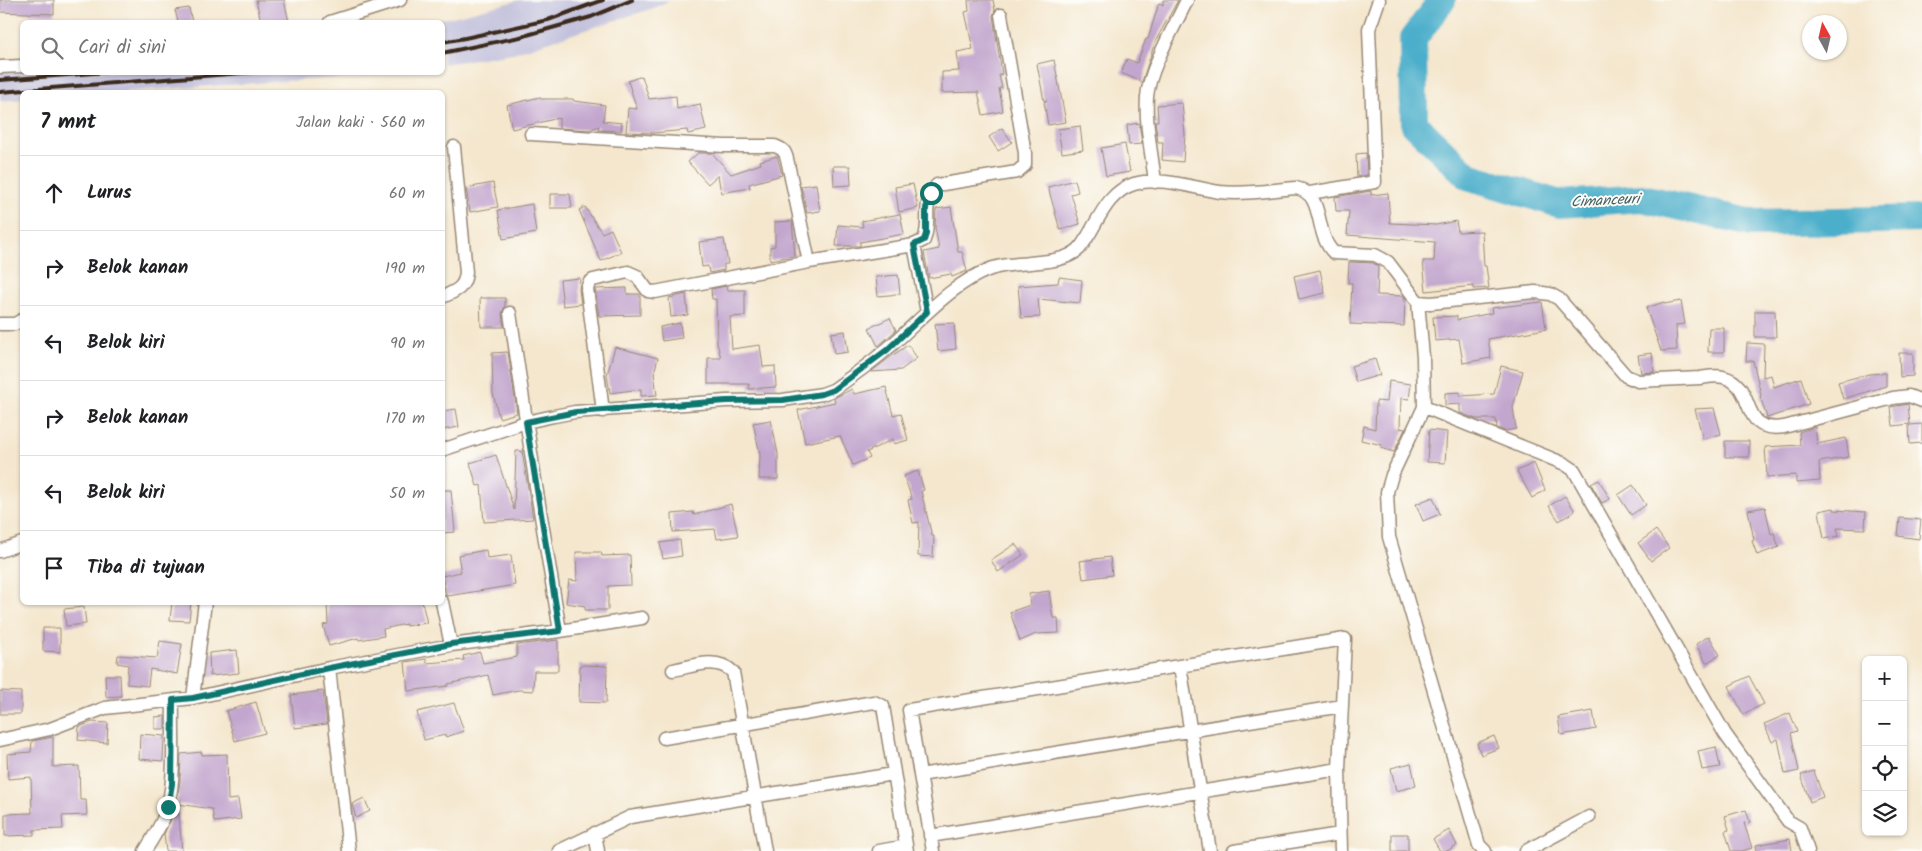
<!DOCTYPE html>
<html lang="id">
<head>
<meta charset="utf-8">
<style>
	body { margin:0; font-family:Kalam,sans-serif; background:#f2f2f2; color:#202124 }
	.controls { position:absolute; right:15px; bottom:15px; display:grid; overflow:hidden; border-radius:8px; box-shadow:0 1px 4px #0004 }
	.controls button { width:45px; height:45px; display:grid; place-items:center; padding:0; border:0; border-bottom:1px solid #e0e0e0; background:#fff; color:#202124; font:25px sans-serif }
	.compass { position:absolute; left:1802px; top:15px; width:45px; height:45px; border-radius:50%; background:#fff; box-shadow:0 1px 4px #0004; rotate:352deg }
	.stop { position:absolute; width:15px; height:15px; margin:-11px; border:4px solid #0f766e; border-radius:50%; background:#fff }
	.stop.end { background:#0f766e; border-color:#fff; box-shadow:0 1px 5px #0008 }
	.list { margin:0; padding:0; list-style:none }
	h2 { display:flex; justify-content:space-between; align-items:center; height:65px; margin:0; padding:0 20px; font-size:21px }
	h2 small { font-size:16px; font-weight:400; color:#757577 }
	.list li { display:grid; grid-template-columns:32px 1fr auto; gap:15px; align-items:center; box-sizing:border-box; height:75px; padding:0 20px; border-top:1px solid #e0e0e0 }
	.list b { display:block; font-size:19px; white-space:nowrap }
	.list em { font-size:16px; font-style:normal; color:#757577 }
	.icon { flex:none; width:28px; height:28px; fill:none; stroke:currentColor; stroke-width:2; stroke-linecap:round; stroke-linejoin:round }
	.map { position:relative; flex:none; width:1922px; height:851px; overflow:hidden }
	.search { position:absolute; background:#fff; box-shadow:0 1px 4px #0004; left:20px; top:20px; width:425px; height:55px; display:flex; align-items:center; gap:12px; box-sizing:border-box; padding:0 18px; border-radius:8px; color:#757577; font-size:19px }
	.panel { position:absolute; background:#fff; box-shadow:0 1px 4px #0004; left:20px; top:90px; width:425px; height:515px; border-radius:8px }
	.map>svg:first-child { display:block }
	.industrial { fill:#c2c1dc }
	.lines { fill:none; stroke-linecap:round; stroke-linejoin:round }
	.river { stroke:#4cafcb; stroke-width:28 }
	.building { fill:#c2a6ce }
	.minor-casing { stroke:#988876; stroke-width:15 }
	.minor { stroke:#fff; stroke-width:12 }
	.rail { stroke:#3b2a1e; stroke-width:4 }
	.route { stroke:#0f766e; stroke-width:6 }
	.labels { text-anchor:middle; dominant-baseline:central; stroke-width:4; stroke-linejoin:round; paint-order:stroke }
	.water-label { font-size:15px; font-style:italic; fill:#425f63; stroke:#fdfcf7 }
</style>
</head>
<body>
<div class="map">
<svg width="1922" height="851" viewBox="0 0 1922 851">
	<rect width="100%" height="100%" fill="#fdfcf7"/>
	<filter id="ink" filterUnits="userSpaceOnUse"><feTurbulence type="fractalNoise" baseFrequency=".02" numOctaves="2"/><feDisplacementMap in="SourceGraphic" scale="10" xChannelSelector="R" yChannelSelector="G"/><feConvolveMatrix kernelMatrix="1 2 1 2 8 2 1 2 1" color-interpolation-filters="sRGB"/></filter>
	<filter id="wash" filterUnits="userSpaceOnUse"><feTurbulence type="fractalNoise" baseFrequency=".0096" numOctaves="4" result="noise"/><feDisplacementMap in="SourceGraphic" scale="20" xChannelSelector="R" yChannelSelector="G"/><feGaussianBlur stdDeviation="1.12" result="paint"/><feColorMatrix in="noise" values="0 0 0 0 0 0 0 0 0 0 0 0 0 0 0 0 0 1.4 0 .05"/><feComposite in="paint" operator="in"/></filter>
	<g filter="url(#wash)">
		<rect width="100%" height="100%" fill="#f4e7ce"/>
		<path class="industrial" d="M520 0H670L654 8 513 53 443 64 442 22H417L453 17Z
			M22 64V72L391 73 367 76 114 92H22V99L0 101V66Z"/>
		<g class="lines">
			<path class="river" d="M1442 0 1413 39 1414 124 1468 176 1560 204 1642 198 1752 223 1922 219"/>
		</g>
		<g id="blocks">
			<path class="building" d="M0 0H54V14L0 12Z
				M256 0H284L289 22H261Z
				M968 0H993L995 10 993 16 1002 74 999 75 1002 88H999L1003 111 983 115 978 92 942 93V72L959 71 957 52 973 49 965 12 969 11Z
				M1163 0H1178L1155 42 1142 82 1121 73 1127 59 1137 63 1146 39H1148L1159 3 1163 5Z
				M189 8 192 22H178L175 10Z
				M1054 60 1066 122 1048 125 1044 102 1047 100 1044 101 1037 64Z
				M642 76 649 99 676 96 677 109 700 104 706 130 688 134 687 130 653 133 626 132 628 108 637 109 628 81Z
				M540 97V99H573L574 101 605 105 603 121 622 123 621 131 598 130 599 126 590 130 559 128V118L512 129 507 105Z
				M1182 103 1185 135 1183 162 1162 160 1163 142H1158L1155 121H1158L1157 105Z
				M1139 123 1142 144 1129 145 1127 125Z
				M1080 126 1083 150 1062 153 1058 129Z
				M1002 128 1012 142 998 151 989 137Z
				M1125 144 1130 172 1106 176 1101 148Z
				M698 153H712L731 174 761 164 760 161 777 156 782 175 749 184 750 188 721 193 718 175 708 184 688 162Z
				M1366 153 1367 175 1357 177 1356 154Z
				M833 166H850L851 185 834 186Z
				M1075 180 1078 192 1071 194 1080 224 1060 230 1048 187Z
				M493 183 498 207 470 212 466 188Z
				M816 184 820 211 807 213 801 186Z
				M913 184 918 208 899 212 895 187Z
				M1371 191V195L1388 193 1390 223 1436 225 1456 221 1458 232 1482 231 1484 266H1486L1489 288 1474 289V286L1426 291 1423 261H1434L1435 242 1347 235 1349 211H1336L1335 197Z
				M550 194H570L572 208H550Z
				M532 204 536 233 503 239 498 210Z
				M585 207 602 233 611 229 621 252 601 261 579 210Z
				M951 207 958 252H962L967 271 952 277 951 274 929 278 924 252 939 249 935 227 936 209Z
				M900 214 904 234 860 242V246H836L838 225 863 227 862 221Z
				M792 221 795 256 770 260V247L775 246V222Z
				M724 239 728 264H724V270L709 273 708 266 702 267 699 242Z
				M1349 262 1373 263 1378 266 1377 295 1403 296 1405 298 1404 326 1350 324 1352 283H1348Z
				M1320 270 1325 293 1299 299 1294 276Z
				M898 275 900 294 878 296 876 277Z
				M1059 277 1082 280 1080 303 1038 299 1040 317 1021 318 1018 286 1058 283Z
				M580 278 579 290 581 304 563 306 560 280Z
				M726 286 727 290H745V316L730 317 732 349 760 345 763 367 775 366 776 387 749 389V384H708V358H721L717 343 716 299H712L711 289Z
				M627 288V294H640V315L599 316 595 289Z
				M686 294 688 315 671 317 669 298Z
				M480 298H505V306L502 314 504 327H481Z
				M1681 301 1685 324 1676 325 1677 350 1661 351 1646 308 1664 302V304Z
				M1542 302 1546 329 1488 339 1491 358 1463 363 1459 339 1435 341 1433 317 1457 316V320L1492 313 1491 308Z
				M1755 311H1775L1776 337H1755Z
				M890 318 896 330 878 346 869 328Z
				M680 323 682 338 662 341 660 327Z
				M954 323 956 349 938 351 935 324Z
				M1709 328H1724V352H1708Z
				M845 331 848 352 834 354 831 333Z
				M1747 343 1764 344 1763 377 1771 375 1774 387 1801 378 1809 404 1767 418 1760 396 1761 395 1753 361H1746Z
				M908 345 917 358 901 370 871 372 893 355Z
				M615 347 658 358 654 373 657 395 641 396V389L610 393 607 375Z
				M508 352 517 413 499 418 493 393 492 353Z
				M1652 353 1654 372 1641 373 1638 355Z
				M1899 353H1913V376L1900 377Z
				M1375 359 1380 375 1356 382 1351 366Z
				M1501 366 1523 371 1513 407 1516 429 1505 431 1497 428 1496 419H1476L1460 413V404L1445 405V393L1460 392V396L1494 394Z
				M1886 373V386L1843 399 1838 382 1869 374Z
				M1389 381 1411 384 1409 399 1401 398 1400 428 1405 429 1394 452 1381 448 1382 445 1361 440 1364 426 1375 429 1376 401 1387 402Z
				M886 387 893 415 901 413 908 440 894 444 893 439 867 452 870 458 853 465 840 436 805 443 798 410 835 402 834 398 852 389 854 394Z
				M1908 404 1910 424 1893 426 1891 407Z
				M1714 408 1721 434 1703 439 1695 409Z
				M456 409 459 427 442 430V411Z
				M771 420 778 454V479H759L760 454 753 423Z
				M1922 424V443L1910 444 1909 425Z
				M1815 427 1817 444 1846 438 1849 457 1819 462 1820 481 1796 483V475L1767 477 1765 447 1800 445 1799 432Z
				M1429 430 1447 432 1445 463 1427 462Z
				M1725 441H1749V457H1725Z
				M516 451H522L533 519 484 522 481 485 477 486 470 463 496 455 514 510Z
				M1534 463 1545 490 1532 498 1517 471Z
				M918 471 924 490 921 491 932 536H934L933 557 918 556 919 522 913 523 908 500 912 499 904 476Z
				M1599 480 1610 499 1602 503 1591 484Z
				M1633 485 1646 505 1631 515 1618 495Z
				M442 490H451L455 532 442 533Z
				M1565 496 1575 511 1559 521 1549 506Z
				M1433 497 1440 514 1423 521 1416 504Z
				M731 504 738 536 717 539 715 529 673 532 672 514 693 512 694 515Z
				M1765 507 1771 534 1774 533 1779 547 1757 555 1752 541 1754 540 1748 510Z
				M1834 508V510L1866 512 1865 529 1837 528 1839 536 1824 539 1819 511Z
				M1900 518 1921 520 1919 539 1898 536Z
				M1656 530 1669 548 1651 561 1638 543Z
				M680 540 682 556 663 559 660 543Z
				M1015 544 1023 555 998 572 991 560Z
				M486 550 487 558 511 555 515 585 448 596 446 595 442 576 461 572 458 555Z
				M576 552H601L602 556 630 555 631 585 608 586V610H585V606L566 603 569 580 577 581Z
				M1110 557 1112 575 1083 579 1080 561Z
				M1049 591 1053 618H1058L1059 633 1036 634 1020 641 1010 612 1030 605 1029 594Z
				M172 602H191L189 621 170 620Z
				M347 602H422L427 623 406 626V624L383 629 384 636 359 640 358 638 329 646 323 625 328 624 327 603Z
				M84 607 86 624 66 626 64 609Z
				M43 628H60V652L43 651Z
				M1709 636 1720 655 1706 663 1696 644Z
				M558 640V671H534L533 691 519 690 493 695 488 675 448 684V686L408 691 405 662 426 659 427 663 464 660 463 656 480 652 483 663 517 657V645Z
				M160 641 182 644 177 674 150 669 148 686 127 684 128 665 117 663 118 655 157 658Z
				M237 650 239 673 210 676 209 653Z
				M580 665 607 666 606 703 579 702Z
				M105 675H120L121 696 106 697Z
				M1749 676 1764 704 1743 714 1729 686Z
				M0 691 21 692V714H0Z
				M323 691 327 724 295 728 291 695Z
				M256 702 265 733 235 741 226 711Z
				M454 703 464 731 446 737 445 735 424 740 417 712Z
				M1593 711 1596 729 1561 735 1558 717Z
				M1790 713 1797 731 1791 733 1799 771 1785 774 1778 739 1772 742 1764 724Z
				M165 716V729H155V717Z
				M92 722 108 723 107 743 78 740 79 727Z
				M140 734 164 736 163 761 139 759Z
				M1494 736 1499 748 1481 755 1477 743Z
				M53 737V767L79 766 80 800H86L87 815 62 816 63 829 34 830V835L5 836V814L32 813 31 777 8 779 7 754 31 752 32 741Z
				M1716 747 1720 767 1702 770 1698 751Z
				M202 752V755L227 754 228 800 238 799 241 819 214 822 212 809 178 804 182 851H166L164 834 176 808 180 781 181 754Z
				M1411 763 1416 786 1396 791 1391 768Z
				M1814 771 1823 797 1810 802 1801 775Z
				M364 798 370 811 356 818 352 804Z
				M1746 810 1750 822 1744 823 1752 848 1742 851H1731L1725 831 1729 830 1725 816Z
				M1449 830 1457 845 1447 851H1440L1433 839Z
				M1392 834H1408V851H1392Z
				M1790 839 1792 851H1757L1756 845Z"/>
		</g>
	</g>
	<g filter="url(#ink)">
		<use href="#blocks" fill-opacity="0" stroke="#988876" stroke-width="1"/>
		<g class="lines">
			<defs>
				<path id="minor" d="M330 22 400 0
					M0 67 22 66
					M531 134 724 146H775C783 149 785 151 787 159L809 262
					M1155 182C1152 154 1145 125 1147 97 1149 69 1175 26 1187 0
					M1310 193 1375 182 1369 29 1379 0
					M914 245 924 240C932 219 920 207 937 185L1017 172 1025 165V153L1001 15
					M442 297C456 291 465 288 466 272L454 147
					M1418 302 1431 303 1535 292 1550 294 1559 299 1626 376 1638 381C1659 380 1679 379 1700 378 1707 377 1716 375 1723 377 1758 385 1737 434 1784 427L1893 398 1909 396 1922 401
					M510 313 536 486 560 631
					M0 324H15L22 320
					M1424 407 1565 464 1574 470 1725 734 1788 821 1800 828 1808 851
					M603 411 587 289 589 283 593 280 628 272 637 276 648 291 655 292 809 262 914 245 927 312
					M442 450 526 422 554 416 575 412 726 401 783 400 822 394 833 390C851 377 870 364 887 349 917 324 951 284 988 270 1014 259 1059 268 1079 249 1083 245 1085 240 1088 236 1100 216 1110 191 1134 184 1162 176 1193 188 1220 192 1245 195 1271 190 1296 188 1326 194 1313 233 1334 253L1375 255 1388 262 1418 302 1423 357 1424 407 1392 475 1387 492 1389 537 1479 845 1485 851
					M0 551 22 543
					M442 602 451 645
					M1180 666 1210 851
					M329 668 349 851
					M673 670C694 666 716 656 733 672L765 851
					M193 698 205 602
					M664 738 874 702 883 706 907 851
					M0 740 50 729 105 708 193 698 329 668 451 645 560 631 642 618
					M920 775 1342 706
					M595 833 598 851
					M930 836 1339 769
					M145 851C153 837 164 822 168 806 176 772 172 735 173 701
					M559 851 630 817 893 774
					M879 851 906 846
					M933 851 909 710 1345 639 1339 769 1341 851
					M1234 851 1340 834
					M1526 851 1589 817"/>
			</defs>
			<use href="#minor" class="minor-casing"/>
			<use href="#minor" class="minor"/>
			<path class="rail" d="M442 42 465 38 548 20 603 0
				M442 53 520 37 591 17 632 0
				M0 80 108 72
				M0 92 254 72"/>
		</g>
	</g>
	<g class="lines" filter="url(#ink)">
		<path class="route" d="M168 807 172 784 173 700 193 698 329 668 451 644 560 631 526 422 576 412 726 401 783 400 822 394 833 390 887 350 927 312 914 245 924 240 926 234V208L931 193"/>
	</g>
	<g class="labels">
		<g class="water-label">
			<text transform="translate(1605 201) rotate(-3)">Cimanceuri</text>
		</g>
	</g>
</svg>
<div class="controls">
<button>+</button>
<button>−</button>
<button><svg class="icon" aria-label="locate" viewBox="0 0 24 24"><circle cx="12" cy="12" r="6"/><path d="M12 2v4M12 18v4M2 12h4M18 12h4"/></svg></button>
<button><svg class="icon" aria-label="layers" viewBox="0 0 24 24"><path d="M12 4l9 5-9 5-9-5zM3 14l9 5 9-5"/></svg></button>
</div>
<svg class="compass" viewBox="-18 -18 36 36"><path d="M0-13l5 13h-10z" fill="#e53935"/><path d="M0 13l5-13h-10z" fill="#757577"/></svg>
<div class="stop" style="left:931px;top:193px"></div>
<div class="stop end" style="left:168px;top:807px"></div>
<div class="search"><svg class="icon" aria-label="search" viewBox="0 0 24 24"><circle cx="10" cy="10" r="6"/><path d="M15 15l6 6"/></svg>Cari di sini</div>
<section class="panel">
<h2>7 mnt<small>Jalan kaki · 560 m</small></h2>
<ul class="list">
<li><svg class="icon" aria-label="ahead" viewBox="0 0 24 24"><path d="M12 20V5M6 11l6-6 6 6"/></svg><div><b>Lurus</b></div><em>60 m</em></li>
<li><svg class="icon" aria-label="right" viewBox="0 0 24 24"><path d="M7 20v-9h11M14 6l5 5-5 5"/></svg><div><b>Belok kanan</b></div><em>190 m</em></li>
<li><svg class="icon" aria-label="left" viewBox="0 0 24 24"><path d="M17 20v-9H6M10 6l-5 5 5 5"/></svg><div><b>Belok kiri</b></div><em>90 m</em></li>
<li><svg class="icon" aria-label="right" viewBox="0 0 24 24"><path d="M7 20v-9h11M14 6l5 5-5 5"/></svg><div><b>Belok kanan</b></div><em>170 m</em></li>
<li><svg class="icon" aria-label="left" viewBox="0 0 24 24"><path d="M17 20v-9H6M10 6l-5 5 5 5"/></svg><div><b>Belok kiri</b></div><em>50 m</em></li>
<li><svg class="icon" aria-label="arrive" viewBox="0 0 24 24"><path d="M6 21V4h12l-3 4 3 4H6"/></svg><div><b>Tiba di tujuan</b></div></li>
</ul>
</section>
</div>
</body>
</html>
